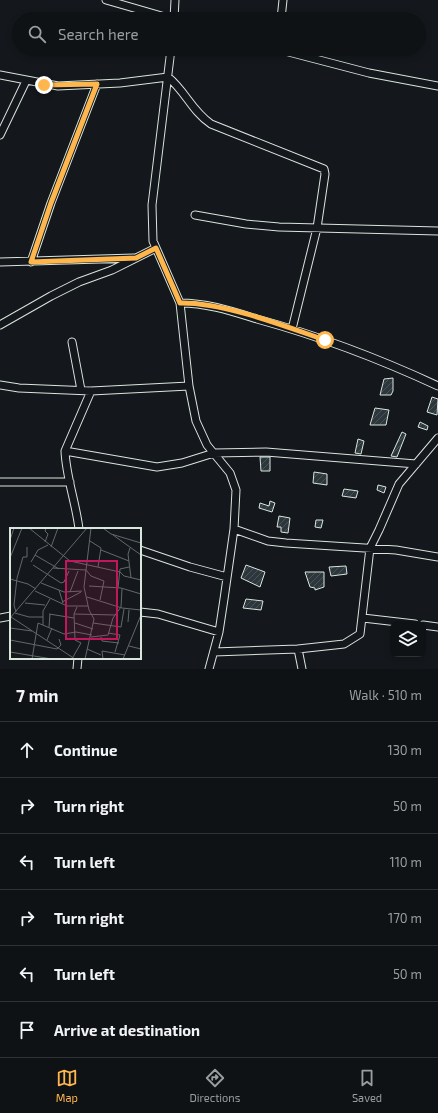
<!DOCTYPE html>
<html lang="en">
<head>
<meta charset="utf-8">
<style>
	body { margin:0; font-family:"Exo 2",sans-serif; background:#1d2022; color:#f1f3f6 }
	.controls { position:absolute; right:12px; bottom:12px; display:grid; overflow:hidden; border-radius:8px; box-shadow:0 2px 6px #0003 }
	.controls button { width:36px; height:36px; display:grid; place-items:center; padding:0; border:0; border-bottom:1px solid #2f3234; background:#0f1215; color:#f1f3f6; font:20px sans-serif }
	.stop { position:absolute; width:12px; height:12px; margin:-9px; border:3px solid #ffb74d; border-radius:50%; background:#fff }
	.stop.end { background:#ffb74d; border-color:#fff; box-shadow:0 1px 4px #0008 }
	.list { margin:0; padding:0; list-style:none }
	h2 { display:flex; justify-content:space-between; align-items:center; height:52px; margin:0; padding:0 16px; font-size:17px }
	h2 small { font-size:13px; font-weight:400; color:#9b9ea0 }
	.list li { display:grid; grid-template-columns:26px 1fr auto; gap:12px; align-items:center; box-sizing:border-box; height:56px; padding:0 16px; border-top:1px solid #2f3234 }
	.list b { display:block; font-size:15px; white-space:nowrap }
	.list em { font-size:13px; font-style:normal; color:#9b9ea0 }
	.icon { flex:none; width:22px; height:22px; fill:none; stroke:currentColor; stroke-width:2; stroke-linecap:round; stroke-linejoin:round }
	.map { position:relative; flex:none; width:438px; height:669px; overflow:hidden }
	.search { position:absolute; background:#0f1215; box-shadow:0 2px 6px #0003; left:12px; right:12px; top:12px; height:44px; display:flex; align-items:center; gap:10px; box-sizing:border-box; padding:0 14px; border-radius:22px; color:#9b9ea0; font-size:15px }
	.sheet { height:388px; background:#0f1215 }
	nav { display:flex; justify-content:space-around; align-items:center; box-sizing:border-box; height:56px; border-top:1px solid #2f3234; background:#0f1215; font-size:11px; color:#9b9ea0 }
	nav a { display:grid; justify-items:center; gap:2px }
	nav .on { color:#ffb74d }
	.map>svg:first-child { display:block }
	.building { fill:url(#building-hatch); stroke:#d8e6dc }
	.lines { fill:none; stroke-linecap:round; stroke-linejoin:round }
	.street-casing { stroke:#d8e6dc; stroke-width:9 }
	.street { stroke:#14181c; stroke-width:7 }
	.route { stroke:#ffb74d; stroke-width:5 }
	.inset-road { fill:none; stroke:#626a69; stroke-width:1 }
	.view { fill:#c2185b; fill-opacity:0.15; stroke:#c2185b; stroke-width:2 }
	.inset-edge { fill:none; stroke:#d8e6dc; stroke-width:2 }
</style>
</head>
<body>
<div class="map">
<svg width="438" height="669" viewBox="0 0 438 669">
	<defs>
		<pattern id="building-hatch" width="6" height="6" patternUnits="userSpaceOnUse"><rect width="6" height="6" fill="#2c363c"/><path d="M-1 1l2-2M0 6l6-6M5 7l2-2" fill="none" stroke="#4a5358"/></pattern>
	</defs>
	<rect width="100%" height="100%" fill="#14181c"/>
	<path class="building" d="M393 378V391L391 395H380L384 379Z
		M432 397 438 399 437 415 427 412Z
		M375 408 389 410 386 425H370Z
		M420 422 428 426 427 430 418 427Z
		M402 432 406 434 397 457 391 456Z
		M358 439 364 441 361 454 355 453Z
		M260 457H270V471H261Z
		M314 472 327 474V485L313 483Z
		M378 485 386 487 384 493 377 490Z
		M344 489 358 491 356 498 342 496Z
		M270 501 275 503 272 512 259 508 260 503 269 506Z
		M279 516 290 518 288 533 281 532V527H277Z
		M316 520H323L321 528 315 527Z
		M246 565 265 572 260 587 241 578Z
		M346 566 347 574 331 576 329 567Z
		M305 572H324V587L315 590V588L310 587Z
		M246 599 263 601 261 610 243 608Z"/>
	<g class="lines">
		<defs>
			<path id="street" d="M106 0 172 19
				M174 19 175 0
				M281 19 283 0
				M171 49 152 205 153 241 180 303 189 386 196 421 207 445 230 473 236 490 234 529 224 599 219 632 209 669
				M277 49 369 73 438 86
				M0 75 58 86 120 83 168 77C186 92 191 110 211 124L324 169 325 174 317 228 292 329
				M0 135 26 81
				M195 215 246 224 279 227 438 231
				M0 262 134 258
				M31 262 51 203 97 84
				M180 303C207 303 231 311 257 319 319 336 380 359 438 386
				M0 325 51 296 79 282 112 270 156 248
				M72 342 81 390
				M0 385 19 388 91 391 189 386
				M65 451 157 467 182 463 214 453 266 452 416 464
				M0 482H70
				M79 529C76 503 66 477 65 451L91 391
				M234 529 268 541 286 543 396 550 438 557
				M140 550 190 567 227 577
				M140 612 158 614 219 632
				M0 618 11 616
				M363 618 415 624
				M423 625 438 627
				M298 649 302 669
				M214 652 298 649 335 645 344 644 360 634 370 548 379 530 399 484 438 438
				M77 669 78 658"/>
		</defs>
		<use href="#street" class="street-casing"/>
		<use href="#street" class="street"/>
	</g>
	<g class="lines">
		<path class="route" d="M44 85 97 84 51 203 31 262 136 258 156 248 180 303C223 302 284 326 325 340"/>
	</g>
	<g transform="translate(10 528)">
		<rect width="131" height="131" fill="#14181c"/>
		<path class="inset-road" d="M19 0 60 33 110 44 114 48 131 52M93 0 101 6 131 15M103 7 131 27M0 12 4 0M80 13 91 20 88 39M35 14 38 6 35 3 36 0M41 19 48 0H52M120 20 118 26 121 50M91 22 119 33M25 27 49 41M0 30 12 0M21 34 28 22 38 17M23 37 51 55 54 54 59 43M43 40 76 42 81 48 94 53 90 72M0 51 18 56 26 61M31 55 54 64 72 63M79 58 111 60 131 66M108 60 110 41 119 39M49 62 53 75M25 63 57 78H78M60 64 68 43M77 69 112 80 131 82M52 74 71 64M15 75 35 77M6 84 4 77 7 50 13 29H17V19M5 85 19 89H33M39 86 64 90M64 86 105 87M1 89 65 131M0 90 77 0M118 94 119 82M65 95 83 101M83 95 111 99 114 81M33 97V83L40 71M39 99 40 86M0 100 22 103M98 105 110 107 105 124M81 109 98 107 103 90 111 79 112 61M91 109 92 113 109 115M0 112 47 121 51 117 49 111M37 112 42 100M119 118 131 121M77 121 91 127M0 124 42 131M63 129 71 115 65 112 64 86 67 79M22 131 28 95 54 106 66 104 82 107M75 131 84 91 79 82 74 59 81 0M93 131 92 123 115 127M113 131 131 87"/>
		<path class="view" d="M56 33H107V111H56Z"/>
		<rect width="131" height="131" class="inset-edge"/>
	</g>
</svg>
<div class="controls">
<button><svg class="icon" aria-label="layers" viewBox="0 0 24 24"><path d="M12 4l9 5-9 5-9-5zM3 14l9 5 9-5"/></svg></button>
</div>
<div class="stop" style="left:325px;top:340px"></div>
<div class="stop end" style="left:44px;top:85px"></div>
<div class="search"><svg class="icon" aria-label="search" viewBox="0 0 24 24"><circle cx="10" cy="10" r="6"/><path d="M15 15l6 6"/></svg>Search here</div>
</div>
<section class="sheet">
<h2>7 min<small>Walk · 510 m</small></h2>
<ul class="list">
<li><svg class="icon" aria-label="ahead" viewBox="0 0 24 24"><path d="M12 20V5M6 11l6-6 6 6"/></svg><div><b>Continue</b></div><em>130 m</em></li>
<li><svg class="icon" aria-label="right" viewBox="0 0 24 24"><path d="M7 20v-9h11M14 6l5 5-5 5"/></svg><div><b>Turn right</b></div><em>50 m</em></li>
<li><svg class="icon" aria-label="left" viewBox="0 0 24 24"><path d="M17 20v-9H6M10 6l-5 5 5 5"/></svg><div><b>Turn left</b></div><em>110 m</em></li>
<li><svg class="icon" aria-label="right" viewBox="0 0 24 24"><path d="M7 20v-9h11M14 6l5 5-5 5"/></svg><div><b>Turn right</b></div><em>170 m</em></li>
<li><svg class="icon" aria-label="left" viewBox="0 0 24 24"><path d="M17 20v-9H6M10 6l-5 5 5 5"/></svg><div><b>Turn left</b></div><em>50 m</em></li>
<li><svg class="icon" aria-label="arrive" viewBox="0 0 24 24"><path d="M6 21V4h12l-3 4 3 4H6"/></svg><div><b>Arrive at destination</b></div></li>
</ul>
</section>
<nav>
<a class="on"><svg class="icon" aria-label="map" viewBox="0 0 24 24"><path d="M3 6l6-2 6 2 6-2v14l-6 2-6-2-6 2zM9 4v14M15 6v14"/></svg>Map</a>
<a><svg class="icon" aria-label="directions" viewBox="0 0 24 24"><path d="M12 3l9 9-9 9-9-9zM9 14v-3h6M13 9l2 2-2 2"/></svg>Directions</a>
<a><svg class="icon" aria-label="saved" viewBox="0 0 24 24"><path d="M7 4h10v16l-5-4-5 4z"/></svg>Saved</a>
</nav>
</body>
</html>
